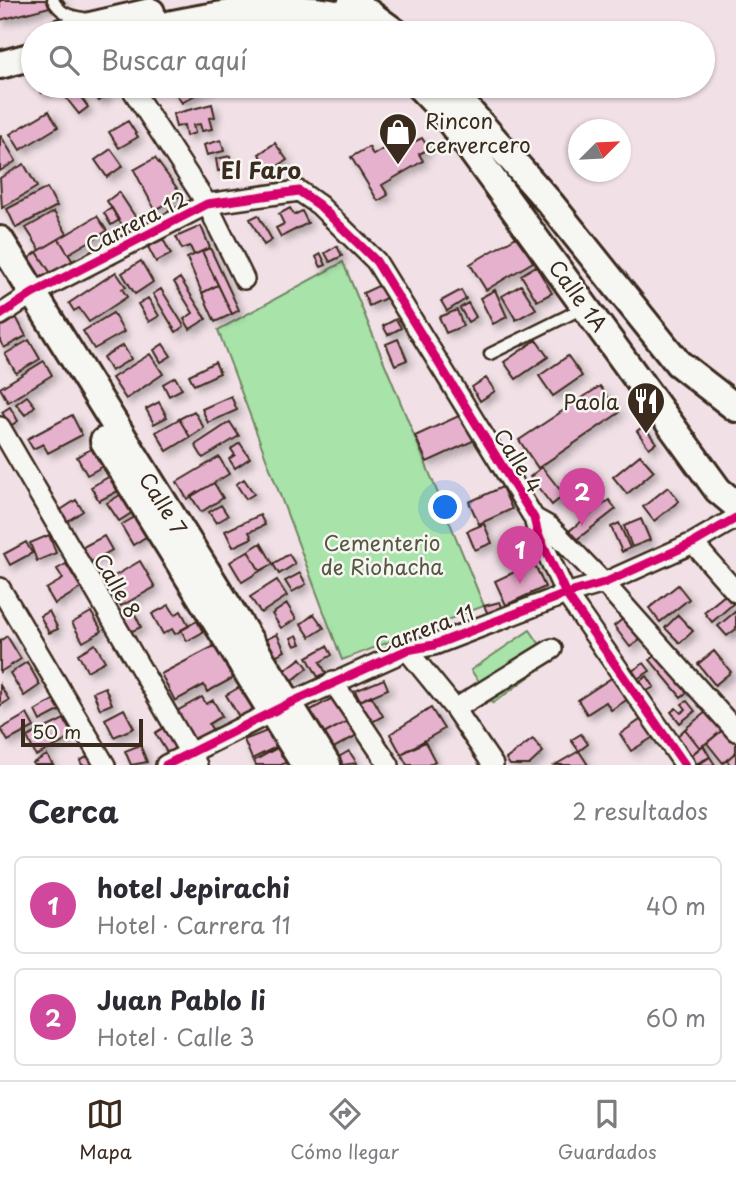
<!DOCTYPE html>
<html lang="es">
<head>
<meta charset="utf-8">
<style>
	body { margin:0; font-family:"Playpen Sans",sans-serif; background:#f7f7f7; color:#2b2b33 }
	.compass { position:absolute; left:568px; top:119px; width:63px; height:63px; border-radius:50%; background:#fff; box-shadow:0 2px 5px #0004; rotate:66deg }
	.scale { position:absolute; left:21px; bottom:18px; width:122px; box-sizing:border-box; padding-left:7px; border:4px solid #3b2a1e; border-top:0; font-size:19px; line-height:24px; white-space:nowrap; color:#3b2a1e; -webkit-text-stroke:5px #f6f6f2; paint-order:stroke }
	.you { position:absolute; left:446px; top:508px; width:24px; height:24px; margin:-18px; border:5px solid #fff; border-radius:50%; background:#1a73e8; box-shadow:0 0 0 10px #1a73e833 }
	.badge { display:grid; place-items:center; width:46px; height:46px; border-radius:50%; background:#3b2a1e; color:#fff; font-size:23px; font-weight:700 }
	.pin { position:absolute; translate:-50% -58px; filter:drop-shadow(0 2px 4px #0008) }
	.pin::after { content:''; position:absolute; top:37px; width:24px; height:21px; background:inherit; clip-path:polygon(0 0,100% 0,50% 100%) }
	.list { margin:0; padding:0; list-style:none }
	h2 { display:flex; justify-content:space-between; align-items:center; height:91px; margin:0; padding:0 28px; font-size:30px }
	h2 small { font-size:23px; font-weight:400; color:#7c7c81 }
	.list li { display:grid; grid-template-columns:46px 1fr auto; gap:21px; align-items:center; box-sizing:border-box; height:98px; margin:0 14px 14px; padding:0 14px; border:2px solid #e1e1e2; border-radius:10px }
	.list b { display:block; font-size:26px; white-space:nowrap }
	.list p { margin:0; font-size:23px; white-space:nowrap; color:#7c7c81 }
	.list em { font-size:23px; font-style:normal; color:#7c7c81 }
	.icon { flex:none; width:38px; height:38px; fill:none; stroke:currentColor; stroke-width:2; stroke-linecap:round; stroke-linejoin:round }
	.map { position:relative; flex:none; width:736px; height:765px; overflow:hidden }
	.search { position:absolute; background:#fff; box-shadow:0 2px 5px #0004; left:21px; right:21px; top:21px; height:77px; display:flex; align-items:center; gap:18px; box-sizing:border-box; padding:0 24px; border-radius:38px; color:#7c7c81; font-size:26px }
	.sheet { height:315px; background:#fff }
	nav { display:flex; justify-content:space-around; align-items:center; box-sizing:border-box; height:98px; border-top:2px solid #e1e1e2; background:#fff; font-size:19px; color:#7c7c81 }
	nav a { display:grid; justify-items:center; gap:4px }
	nav .on { color:#3b2a1e }
	.map>svg:first-child { display:block }
	.green { fill:#a8e3a9; stroke:#728664; stroke-width:2 }
	.building { fill:#e6b1cc; stroke:#3b2a1e; stroke-width:2; filter:url(#shadow) }
	.lines { fill:none; stroke-linecap:round; stroke-linejoin:round }
	.lane-casing { stroke:#3b2a1e; stroke-width:15 }
	.street-casing { stroke:#3b2a1e; stroke-width:24 }
	.secondary-casing { stroke:#3b2a1e; stroke-width:32 }
	.lane { stroke:#f6f6f2; stroke-width:10 }
	.street { stroke:#f6f6f2; stroke-width:19 }
	.secondary { stroke:#f6f6f2; stroke-width:26 }
	.cycleway-casing { stroke:#f6f6f2; stroke-width:13 }
	.cycleway { stroke:#d6006c; stroke-width:9 }
	.labels { text-anchor:middle; dominant-baseline:central; stroke-width:5; stroke-linejoin:round; paint-order:stroke }
	.poi-label { font-size:21px; fill:#3b2a1e; stroke:#f6f6f2; text-anchor:start }
	.street-label { font-size:21px; fill:#3b2a1e; stroke:#f6f6f2 }
	.park-label { font-size:21px; fill:#565841; stroke:#f6f6f2 }
	.neighbourhood-label { font-size:23px; font-weight:bold; fill:#3b2a1e; stroke:#f6f6f2 }
</style>
</head>
<body>
<div class="map">
<svg width="736" height="765" viewBox="0 0 736 765">
	<defs>
		<filter id="shadow"><feDropShadow dx="4.5" dy="4.5" stdDeviation="3.5" flood-color="#0004"/></filter>
	</defs>
	<rect width="100%" height="100%" fill="#f1e1e7"/>
	<filter id="ink" filterUnits="userSpaceOnUse"><feTurbulence type="fractalNoise" baseFrequency=".0143" numOctaves="2"/><feDisplacementMap in="SourceGraphic" scale="14" xChannelSelector="R" yChannelSelector="G"/><feConvolveMatrix kernelMatrix="1 2 1 2 8 2 1 2 1" color-interpolation-filters="sRGB"/></filter>
	<g filter="url(#ink)">
		<path class="green" d="M343 262 484 606 342 660 218 330Z
			M530 630 551 661 493 703 471 670Z"/>
		<path class="building" d="M0 0H63L65 3 0 20Z
			M37 86H54L42 93Z
			M59 86H76L64 93Z
			M88 86H100L107 95 99 101Z
			M171 86H209L182 103Z
			M77 92 88 107 79 114 67 99Z
			M212 104 215 117 209 118 212 129 202 131 200 124 193 125 195 133 186 136 184 125 176 127 173 114Z
			M49 111 58 127 20 150 10 134Z
			M128 121 138 137 119 148 109 132Z
			M408 134 414 142 422 138 429 149 419 154 423 161 382 185 388 195 378 201 351 157 369 147 373 155Z
			M1 136 16 161 0 171V137Z
			M221 140 224 151 207 155 204 145Z
			M275 143 287 160 270 171 259 154Z
			M111 149 123 166 107 177 95 160Z
			M230 156 232 169 218 171 216 159Z
			M155 158 182 195 155 210 134 170Z
			M24 164 37 187 2 208 0 178Z
			M47 188 57 206 16 228 7 209Z
			M119 192 140 224 127 233 107 201Z
			M112 208 119 220 111 225 104 213Z
			M290 208 294 215 302 211 308 223 281 237 276 228 284 224 279 214Z
			M54 212 67 234 40 250 26 228Z
			M258 215 272 240 264 245 250 219Z
			M97 216 107 231 68 254 59 239Z
			M201 226 210 248 194 255 190 246 182 249 176 237Z
			M518 236 533 262 486 290 470 264Z
			M59 239 73 262 52 275 37 252Z
			M163 239 171 254 156 262 148 247Z
			M337 246 342 256 330 262 325 253Z
			M210 248 239 310 232 314 202 251Z
			M202 251 218 285 202 293 187 258Z
			M37 252 52 275 42 281 28 259Z
			M321 254 326 265 321 267 316 257Z
			M141 261 153 282 135 294 122 273Z
			M536 266 552 293 537 301 521 275Z
			M116 272 126 287 122 289 127 297 89 322 79 308 74 311 69 303Z
			M180 278 206 319 190 329 184 319 193 313 174 282Z
			M218 285 232 314 215 322 202 293Z
			M380 285 386 298 369 306 363 293Z
			M521 285 536 309 516 320 502 296Z
			M161 289 184 326 176 332 153 294Z
			M461 290 466 299 447 311 441 301Z
			M495 290 507 317 493 324 480 298Z
			M148 298 159 316 149 322 138 304Z
			M468 303 476 317 468 322 460 308Z
			M457 310 463 326 446 333 439 317Z
			M113 313 124 332 94 349 83 331Z
			M15 315 26 336 4 348 0 341V323Z
			M396 319 401 328 388 335 383 326Z
			M398 339 407 360 395 365 386 344Z
			M29 340 40 359 16 373 5 354Z
			M536 340 548 357 516 379 504 362Z
			M163 344 171 356 161 362 154 350Z
			M123 345 131 359 111 371 103 357Z
			M150 354 163 374 126 399 112 378Z
			M568 356 582 376 553 396 539 376Z
			M44 361 52 375 8 402 0 388Z
			M215 362 220 373 194 385 189 375Z
			M175 377 182 389 169 396 163 384Z
			M486 378 495 391 480 401 472 387Z
			M600 386 619 413 538 468 519 440Z
			M27 396 35 406 25 415 16 404Z
			M231 396 237 410 208 423 202 409Z
			M159 402 167 417 154 424 146 409Z
			M10 407 18 421 10 426 2 412Z
			M194 411 204 428 190 437 179 419Z
			M463 414 475 440 427 462 415 436Z
			M72 415 82 435 48 453 43 444 33 449 27 439Z
			M179 419 190 437 167 451 156 432Z
			M230 422 239 436 203 458 195 445Z
			M644 426 656 443 649 448 637 431Z
			M240 443 250 458 235 468 229 459 235 455 231 449Z
			M95 447 105 465 87 475 77 457Z
			M640 455 654 471 627 494 613 477Z
			M219 457 229 474 187 499 177 482Z
			M542 467 564 495 552 505 530 477Z
			M112 475 120 490 99 501 91 487Z
			M244 479 254 494 246 499 236 484Z
			M214 483 223 498 201 512 191 496Z
			M502 487 512 509 479 524 469 502Z
			M668 487 679 501 654 521 643 507Z
			M125 492 136 510 119 521 107 503Z
			M76 500 83 511 66 522 59 511Z
			M609 500 616 509 576 540 569 531Z
			M221 505 228 516 216 523 209 512Z
			M140 514 152 533 133 545 121 525Z
			M260 515 265 525 249 532 252 538 233 547 225 531Z
			M641 519 650 540 632 547 624 526Z
			M619 523 630 548 622 552 611 527Z
			M484 524 492 543 475 550 467 531Z
			M49 535 56 553 37 561 30 543Z
			M104 536 112 550 89 563 81 548Z
			M26 542 32 553 10 565 4 554Z
			M261 543 273 564 260 571 248 551Z
			M248 551 260 571 242 582 230 562Z
			M289 554 295 564 279 574 273 564Z
			M140 561 155 587 121 606 106 581Z
			M534 563 545 587 506 605 495 581Z
			M66 564 81 588 55 604 46 589 63 579 57 569Z
			M300 573 306 584 292 592 285 581Z
			M277 580 287 596 261 613 250 597Z
			M678 585 689 599 660 622 649 608Z
			M725 595 733 604 712 622 704 612Z
			M500 602 504 612 490 618 484 606Z
			M287 604 296 619 281 628 272 614Z
			M169 605 175 615 181 611 189 626 175 634 172 629 163 634 152 614Z
			M133 610 141 627 130 632 122 615Z
			M49 611 58 629 49 633 40 616Z
			M736 611V629L727 636 718 626Z
			M91 612 102 631 83 642 72 623Z
			M314 614 324 628 310 637 301 624Z
			M678 615 693 631 680 643 665 628Z
			M624 618 640 640 630 647 614 626Z
			M197 621 203 632 187 641 181 630Z
			M277 634 285 651 275 656 267 639Z
			M297 635 301 644 295 646 291 638Z
			M7 636 21 659 0 672V641Z
			M95 644 105 661 87 671 78 654Z
			M216 645 233 678 207 692 204 685 175 701 161 674Z
			M327 646 332 655 320 662 326 673 318 677 307 657Z
			M661 651 692 688 681 697 650 660Z
			M714 651 731 672 715 685 698 664Z
			M301 658 308 668 293 680 285 670Z
			M27 662 40 685 24 696 10 673Z
			M644 663 650 671 637 679 632 671Z
			M647 676 654 687 647 691 640 681Z
			M613 677 628 699 611 710 606 702 587 714 578 700Z
			M384 679 388 689 360 701 355 691Z
			M245 684 259 709 241 720 226 695Z
			M0 685 9 700 0 706Z
			M105 687 112 704 100 709 93 692Z
			M338 695 351 719 322 735 309 711Z
			M371 695 383 716 372 722 360 701Z
			M202 697 206 704 213 700 222 716 209 724 215 734 196 745 177 711Z
			M55 699 61 710 40 721 35 711Z
			M687 701 695 711 680 723 671 712 676 708 681 713 686 709 682 704Z
			M431 708 444 729 401 754 390 734Z
			M124 709 134 728 114 737 105 719Z
			M707 711 725 728 700 748 685 729Z
			M27 714 34 727 8 741 1 729Z
			M643 718 655 736 631 751 620 734Z
			M64 719 73 737 36 756 27 737Z
			M351 719 359 734 330 750 322 735Z
			M163 728 176 749 168 754 155 733Z
			M725 728 736 740V752L723 763 707 743Z
			M272 729 280 745 252 759 244 740Z
			M685 729 700 748 689 757 675 738Z
			M581 734 588 744 579 751 571 740Z
			M533 739 543 752 529 765H510L506 759Z
			M425 742 435 761 428 765H407L401 754Z
			M140 745 147 762 131 765 125 751Z
			M703 745 710 757 694 765 689 757Z
			M281 746 289 761 281 765H256L254 761Z
			M349 751 357 763 342 765 337 758Z
			M579 751 588 765H555Z
			M736 752V765H730L727 760Z
			M47 755 53 765H34L33 763Z
			M90 755 95 765H82L80 761Z
			M710 757 715 765H698Z"/>
		<g class="lines">
			<defs>
				<path id="lane" d="M53 0C60 13 69 16 83 18
					M490 354 583 308"/>
				<path id="street" d="M130 86 207 204 244 279
					M0 315 32 294 207 204 299 191 319 205 376 261 534 518 538 534 566 594 685 765
					M0 427 197 765
					M534 518 550 527 604 583 736 731
					M693 543 736 592
					M0 588 105 765
					M407 650 455 709 493 765
					M333 682 389 765
					M455 709 552 649
					M166 765 290 703 407 650 434 645 566 594 604 583 693 543 736 518"/>
				<path id="secondary" d="M352 1 396 33
					M60 33 151 12
					M130 33C195 19 274 0 340 15 349 19 358 27 367 33
					M0 65 33 56
					M419 86 442 110 718 490 736 505
					M447 86 550 203 678 363 736 408
					M0 240 327 765
					M104 441 305 765"/>
			</defs>
			<use href="#lane" class="lane-casing"/>
			<use href="#street" class="street-casing"/>
			<use href="#secondary" class="secondary-casing"/>
			<use href="#lane" class="lane"/>
			<use href="#street" class="street"/>
			<use href="#secondary" class="secondary"/>
			<defs>
				<path id="cycleway" d="M0 315 32 294 207 204 299 191 319 205 376 261 534 518 538 534 566 594 685 765
					M166 765 290 703 407 650 434 645 566 594 604 583 693 543 736 518"/>
			</defs>
			<use href="#cycleway" class="cycleway-casing"/>
			<use href="#cycleway" class="cycleway"/>
		</g>
	</g>
	<defs>
		<symbol id="shop-pin" viewBox="-11 -11 22 30"><path d="M0 17L-7.5 6A9.5 9.5 0 1 1 7.5 6Z" fill="#3b2a1e" stroke="#f6f6f2"/><path d="M-5-2.5h2.3a2.7 3.5 0 0 1 5.4 0H5L5.5 6h-11ZM-1.5-2.5h3a1.5 2.3 0 0 0-3 0Z" fill="#fff"/></symbol>
		<symbol id="restaurant-pin" viewBox="-11 -11 22 30"><path d="M0 17L-7.5 6A9.5 9.5 0 1 1 7.5 6Z" fill="#3b2a1e" stroke="#f6f6f2"/><path d="M-5-6h1v4h1v-4h1v4h1v-4h1v5L-1.5 .5V6h-2V.5L-5-1ZM5-6V6H3V1.5H1.5Q1.5-4 5-6Z" fill="#fff"/></symbol>
	</defs>
	<g fill-rule="evenodd">
		<use href="#shop-pin" x="376" y="110" width="44" height="60"/>
		<use href="#restaurant-pin" x="624" y="379" width="44" height="60"/>
	</g>
	<g class="labels">
		<g class="poi-label">
			<text x="425" y="120">Rincon<tspan x="425" dy="24">cervercero</tspan></text>
			<text x="619" y="401" text-anchor="end">Paola</text>
		</g>
		<g class="street-label">
			<text transform="translate(136 221) rotate(-27)">Carrera 12</text>
			<text transform="translate(579 295) rotate(54)">Calle 1A</text>
			<text transform="translate(519 460) rotate(58)">Calle 4</text>
			<text transform="translate(164 503) rotate(58)">Calle 7</text>
			<text transform="translate(118 585) rotate(60)">Calle 8</text>
			<text transform="translate(424 628) rotate(-20)">Carrera 11</text>
		</g>
		<g class="park-label">
			<text x="382" y="542">Cementerio<tspan x="382" dy="24">de Riohacha</tspan></text>
		</g>
		<g class="neighbourhood-label">
			<text x="261" y="169">El Faro</text>
		</g>
	</g>
</svg>
<svg class="compass" viewBox="-18 -18 36 36"><path d="M0-13l5 13h-10z" fill="#e53935"/><path d="M0 13l5-13h-10z" fill="#7c7c81"/></svg>
<div class="scale">50 m</div>
<div class="you"></div>
<div class="pin badge" style="left:520px;top:584px;background:#d1479c">1</div>
<div class="pin badge" style="left:582px;top:526px;background:#d1479c">2</div>
<div class="search"><svg class="icon" aria-label="search" viewBox="0 0 24 24"><circle cx="10" cy="10" r="6"/><path d="M15 15l6 6"/></svg>Buscar aquí</div>
</div>
<section class="sheet">
<h2>Cerca<small>2 resultados</small></h2>
<ul class="list">
<li><span class="badge" style="background:#d1479c">1</span><div><b>hotel Jepirachi</b><p>Hotel · Carrera 11</p></div><em>40 m</em></li>
<li><span class="badge" style="background:#d1479c">2</span><div><b>Juan Pablo Ii</b><p>Hotel · Calle 3</p></div><em>60 m</em></li>
</ul>
</section>
<nav>
<a class="on"><svg class="icon" aria-label="map" viewBox="0 0 24 24"><path d="M3 6l6-2 6 2 6-2v14l-6 2-6-2-6 2zM9 4v14M15 6v14"/></svg>Mapa</a>
<a><svg class="icon" aria-label="directions" viewBox="0 0 24 24"><path d="M12 3l9 9-9 9-9-9zM9 14v-3h6M13 9l2 2-2 2"/></svg>Cómo llegar</a>
<a><svg class="icon" aria-label="saved" viewBox="0 0 24 24"><path d="M7 4h10v16l-5-4-5 4z"/></svg>Guardados</a>
</nav>
</body>
</html>
